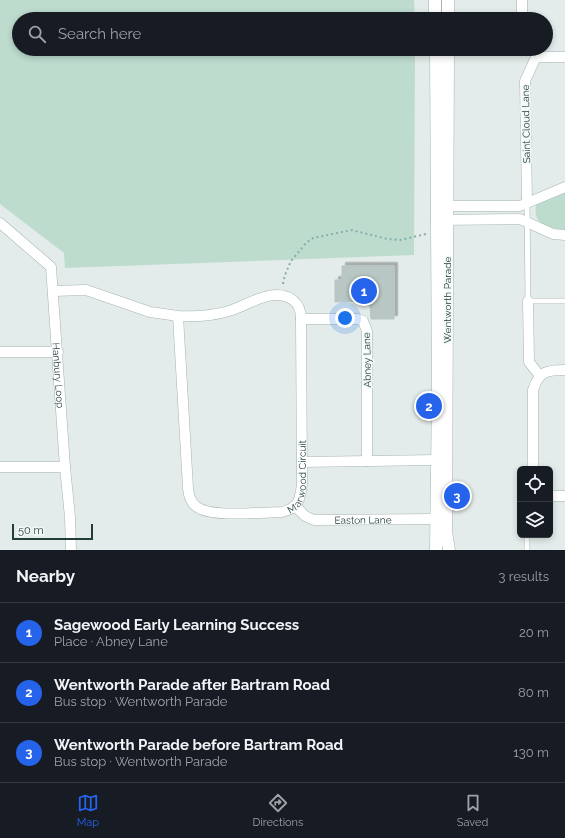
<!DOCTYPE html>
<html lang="en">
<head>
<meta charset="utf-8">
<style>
	body { margin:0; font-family:Raleway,sans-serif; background:#242831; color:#f1f3f6 }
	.controls { position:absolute; right:12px; bottom:12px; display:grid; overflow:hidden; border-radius:6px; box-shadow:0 2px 6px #0003 }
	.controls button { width:36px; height:36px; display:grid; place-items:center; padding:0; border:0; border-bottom:1px solid #363941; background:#171b24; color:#f1f3f6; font:20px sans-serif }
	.scale { position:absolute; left:12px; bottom:10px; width:81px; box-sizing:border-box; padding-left:4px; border:2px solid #233d3d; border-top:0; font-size:11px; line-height:14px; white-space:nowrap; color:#233d3d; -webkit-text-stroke:3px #f3f9f7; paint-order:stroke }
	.you { position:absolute; left:345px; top:318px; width:14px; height:14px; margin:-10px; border:3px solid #fff; border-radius:50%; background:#1a73e8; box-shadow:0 0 0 6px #1a73e833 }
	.badge { display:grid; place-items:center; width:26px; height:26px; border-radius:50%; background:#2563eb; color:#fff; font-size:13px; font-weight:700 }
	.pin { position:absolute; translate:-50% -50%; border:2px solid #fff; box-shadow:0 1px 4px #0006 }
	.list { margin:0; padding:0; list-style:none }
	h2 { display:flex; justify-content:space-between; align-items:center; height:52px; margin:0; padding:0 16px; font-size:17px }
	h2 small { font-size:13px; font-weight:400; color:#9ea1a6 }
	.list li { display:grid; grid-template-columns:26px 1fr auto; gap:12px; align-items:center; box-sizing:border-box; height:60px; padding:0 16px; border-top:1px solid #363941 }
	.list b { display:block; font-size:15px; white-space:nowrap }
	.list p { margin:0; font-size:13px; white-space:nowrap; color:#9ea1a6 }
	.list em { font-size:13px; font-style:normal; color:#9ea1a6 }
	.icon { flex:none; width:22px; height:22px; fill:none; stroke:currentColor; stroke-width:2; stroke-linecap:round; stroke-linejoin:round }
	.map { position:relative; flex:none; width:565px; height:550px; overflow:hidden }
	.search { position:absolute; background:#171b24; box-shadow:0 2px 6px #0003; left:12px; right:12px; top:12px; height:44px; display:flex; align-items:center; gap:10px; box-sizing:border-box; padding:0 14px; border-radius:22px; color:#9ea1a6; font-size:15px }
	.sheet { height:232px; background:#171b24 }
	nav { display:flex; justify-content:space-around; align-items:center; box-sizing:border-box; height:56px; border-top:1px solid #363941; background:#171b24; font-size:11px; color:#9ea1a6 }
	nav a { display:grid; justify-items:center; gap:2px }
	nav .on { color:#2563eb }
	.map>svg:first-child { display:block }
	.green { fill:#bddcce }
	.building { fill:#b8c7c4; stroke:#b5c5c3; filter:url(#shadow) }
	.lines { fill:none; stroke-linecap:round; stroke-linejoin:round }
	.service-casing { stroke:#a6b4b3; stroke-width:6 }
	.minor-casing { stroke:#a6b4b3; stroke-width:11 }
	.tertiary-casing { stroke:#a6b4b3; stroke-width:13 }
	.path { stroke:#85aeac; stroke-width:2; stroke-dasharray:2 3; stroke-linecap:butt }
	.service { stroke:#fff; stroke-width:5 }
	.minor { stroke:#fff; stroke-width:10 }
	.tertiary { stroke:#fff; stroke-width:12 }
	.labels { text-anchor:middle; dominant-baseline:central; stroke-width:3.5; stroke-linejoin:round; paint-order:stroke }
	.street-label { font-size:10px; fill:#233d3d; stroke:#f3f9f7 }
</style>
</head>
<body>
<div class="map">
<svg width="565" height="550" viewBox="0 0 565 550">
	<defs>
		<filter id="shadow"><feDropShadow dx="3.5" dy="-3.5" stdDeviation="0" flood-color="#0004"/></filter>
	</defs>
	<rect width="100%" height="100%" fill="#e3ecea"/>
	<path class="green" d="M0 0H414L415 19H19V49H415L414 255 65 268 64 253 0 204Z
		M565 191V230C549 228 530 224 537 203Z"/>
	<path class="building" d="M342 266H394V319H371L370 305H368L367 301 335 302V280H342Z"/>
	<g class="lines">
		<defs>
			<path id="service" d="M527 202 528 301H565
				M527 535V550"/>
			<g id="minor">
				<path d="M522 19V0"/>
				<path d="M536 57H565"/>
				<path d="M527 202 525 81 536 57"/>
				<path d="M441 206H520L565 187"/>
				<path d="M440 220 520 219 553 234 565 235"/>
				<path id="s1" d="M0 223 51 267 65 467 70 517 71 550"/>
				<path id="s2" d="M53 291 86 290 150 312 178 316 188 488C189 496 190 502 197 507 212 518 263 512 282 512 299 508 300 500 302 484L301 319C301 310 299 305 293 300 273 286 249 305 229 311 212 316 195 317 178 316"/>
				<path d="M528 301 529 362 540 376"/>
				<path d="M301 319H358L363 321 367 331V461"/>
				<path d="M0 352H58"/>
				<path d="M302 462 437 460"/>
				<path d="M0 467H65"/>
				<path d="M533 469V390C539 371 547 370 565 370"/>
				<path d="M550 496H565"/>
				<path id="s3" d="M295 506 305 516 314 520 436 519"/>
			</g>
			<path id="tertiary" d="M435 0V19
				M448 19V0
				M436 49 438 394 436 550
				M448 49 446 532 449 550"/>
		</defs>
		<use href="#service" class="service-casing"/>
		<use href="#minor" class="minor-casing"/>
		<use href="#tertiary" class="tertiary-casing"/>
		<path class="path" d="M283 284 285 275 291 261 306 243 313 238 352 230 387 239 400 240 426 234"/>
		<use href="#service" class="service"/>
		<use href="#minor" class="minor"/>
		<use href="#tertiary" class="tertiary"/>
	</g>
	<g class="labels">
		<g class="street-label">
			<text transform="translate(526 124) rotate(-91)">Saint Cloud Lane</text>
			<text transform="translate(447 300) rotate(-90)">Wentworth Parade</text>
			<text transform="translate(367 360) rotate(-91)">Abney Lane</text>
			<text stroke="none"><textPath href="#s1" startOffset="176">Hanbury Loop</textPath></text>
			<text stroke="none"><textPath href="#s2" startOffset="453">Marwood Circuit</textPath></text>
			<text stroke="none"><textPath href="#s3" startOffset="73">Easton Lane</textPath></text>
		</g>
	</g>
</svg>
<div class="controls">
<button><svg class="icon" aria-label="locate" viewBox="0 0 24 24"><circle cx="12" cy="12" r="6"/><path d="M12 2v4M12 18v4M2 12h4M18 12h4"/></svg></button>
<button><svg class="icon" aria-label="layers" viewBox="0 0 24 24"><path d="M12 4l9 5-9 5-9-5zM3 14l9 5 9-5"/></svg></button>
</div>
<div class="scale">50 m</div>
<div class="you"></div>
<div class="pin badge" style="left:364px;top:291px">1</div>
<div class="pin badge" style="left:429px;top:406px">2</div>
<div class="pin badge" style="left:457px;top:496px">3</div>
<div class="search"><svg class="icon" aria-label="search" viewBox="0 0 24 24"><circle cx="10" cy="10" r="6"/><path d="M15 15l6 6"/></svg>Search here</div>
</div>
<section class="sheet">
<h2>Nearby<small>3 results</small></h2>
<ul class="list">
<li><span class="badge">1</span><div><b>Sagewood Early Learning Success</b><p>Place · Abney Lane</p></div><em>20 m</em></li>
<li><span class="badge">2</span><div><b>Wentworth Parade after Bartram Road</b><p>Bus stop · Wentworth Parade</p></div><em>80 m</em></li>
<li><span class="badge">3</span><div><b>Wentworth Parade before Bartram Road</b><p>Bus stop · Wentworth Parade</p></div><em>130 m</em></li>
</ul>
</section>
<nav>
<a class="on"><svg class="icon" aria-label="map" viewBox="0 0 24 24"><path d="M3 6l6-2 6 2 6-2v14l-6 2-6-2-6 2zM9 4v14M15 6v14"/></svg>Map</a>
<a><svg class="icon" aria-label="directions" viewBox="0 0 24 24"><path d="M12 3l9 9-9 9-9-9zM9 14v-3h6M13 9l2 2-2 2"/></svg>Directions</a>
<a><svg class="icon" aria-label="saved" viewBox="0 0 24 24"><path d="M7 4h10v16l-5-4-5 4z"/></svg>Saved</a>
</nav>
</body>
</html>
